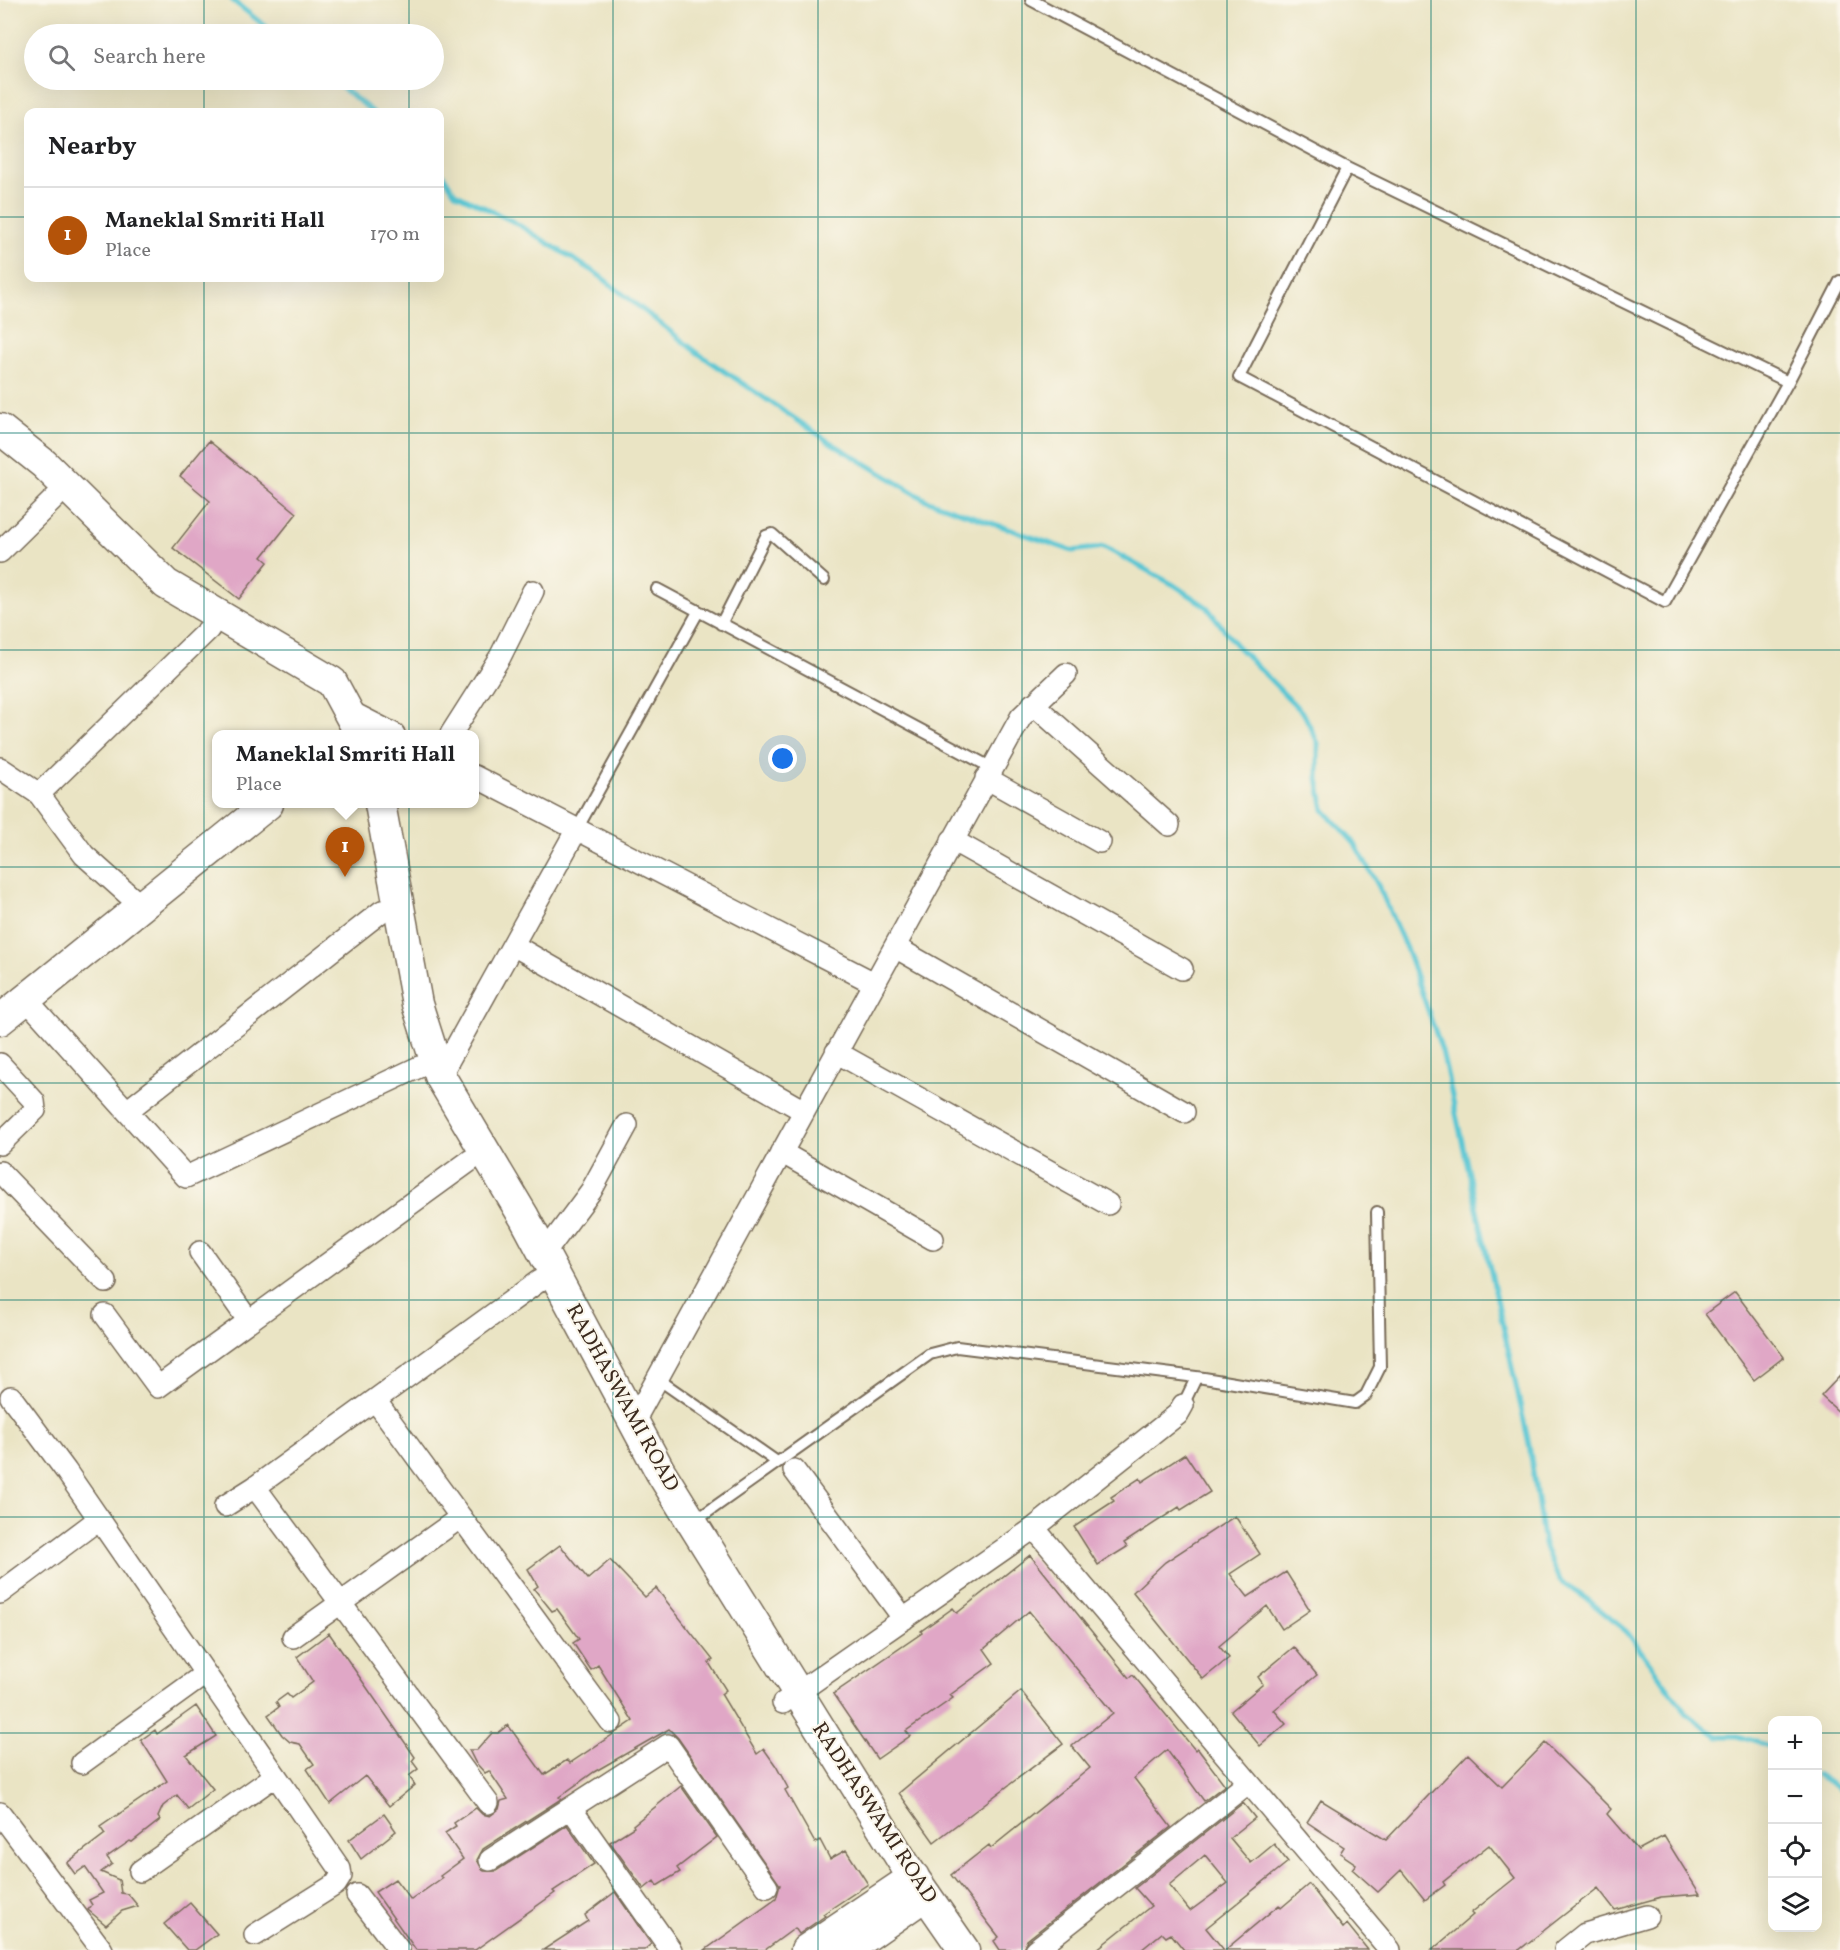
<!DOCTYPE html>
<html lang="en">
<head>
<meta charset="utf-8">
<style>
	body { margin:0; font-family:Vollkorn,serif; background:#f2f2f2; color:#202124 }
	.controls { position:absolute; right:18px; bottom:18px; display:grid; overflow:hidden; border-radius:12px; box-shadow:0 6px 24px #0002 }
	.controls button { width:54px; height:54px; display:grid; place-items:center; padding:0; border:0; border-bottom:2px solid #e0e0e0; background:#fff; color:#202124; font:30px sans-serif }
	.you { position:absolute; left:783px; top:759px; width:21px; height:21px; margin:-15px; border:4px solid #fff; border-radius:50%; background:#1a73e8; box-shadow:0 0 0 9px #1a73e833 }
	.badge { display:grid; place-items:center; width:39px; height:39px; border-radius:50%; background:#b45309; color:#fff; font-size:20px; font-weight:700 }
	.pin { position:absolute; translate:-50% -50px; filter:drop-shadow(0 2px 3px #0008) }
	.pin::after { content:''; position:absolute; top:32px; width:21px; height:18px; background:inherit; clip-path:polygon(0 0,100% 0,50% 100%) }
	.popup { position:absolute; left:212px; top:730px; width:267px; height:78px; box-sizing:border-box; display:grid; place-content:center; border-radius:12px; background:#fff; filter:drop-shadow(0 2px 4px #0005); font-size:20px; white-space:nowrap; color:#757577 }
	.popup b { font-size:22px; color:#202124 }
	.popup::after { content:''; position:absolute; left:50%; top:100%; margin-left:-12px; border:12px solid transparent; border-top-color:#fff }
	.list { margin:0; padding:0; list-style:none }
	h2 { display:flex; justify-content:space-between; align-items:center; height:78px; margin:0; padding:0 24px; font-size:26px }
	h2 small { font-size:20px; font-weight:400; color:#757577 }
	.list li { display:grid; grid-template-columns:39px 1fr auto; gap:18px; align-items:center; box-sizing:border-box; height:96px; padding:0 24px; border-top:2px solid #e0e0e0 }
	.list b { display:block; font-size:22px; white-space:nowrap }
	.list p { margin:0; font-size:20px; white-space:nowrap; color:#757577 }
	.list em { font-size:20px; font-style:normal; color:#757577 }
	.icon { flex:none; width:33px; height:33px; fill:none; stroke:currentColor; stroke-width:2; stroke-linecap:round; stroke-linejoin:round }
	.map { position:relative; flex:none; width:1840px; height:1950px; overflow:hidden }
	.search { position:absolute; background:#fff; box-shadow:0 6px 24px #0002; left:24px; top:24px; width:420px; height:66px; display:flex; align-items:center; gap:15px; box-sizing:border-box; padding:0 21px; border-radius:33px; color:#757577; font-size:22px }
	.panel { position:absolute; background:#fff; box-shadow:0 6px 24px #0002; left:24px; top:108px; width:420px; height:174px; border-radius:12px }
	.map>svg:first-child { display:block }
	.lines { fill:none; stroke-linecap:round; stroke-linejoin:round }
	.stream { stroke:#5ac6d3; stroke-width:5 }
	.building { fill:#e0a7c6; fill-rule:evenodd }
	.lane-casing { stroke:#786b58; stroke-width:14 }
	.street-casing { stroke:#786b58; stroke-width:24 }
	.secondary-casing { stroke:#786b58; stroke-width:33 }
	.lane { stroke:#fff; stroke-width:10 }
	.street { stroke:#fff; stroke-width:21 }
	.secondary { stroke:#fff; stroke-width:30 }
	.grid { fill:none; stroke:#0f766e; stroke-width:1.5; stroke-opacity:0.55 }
	.labels { text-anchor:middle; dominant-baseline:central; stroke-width:4.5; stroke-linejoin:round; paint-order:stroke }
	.street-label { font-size:21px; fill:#3b2a1e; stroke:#fbf7ec }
</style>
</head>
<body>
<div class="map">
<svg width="1840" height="1950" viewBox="0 0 1840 1950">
	<rect width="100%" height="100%" fill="#fbf7ec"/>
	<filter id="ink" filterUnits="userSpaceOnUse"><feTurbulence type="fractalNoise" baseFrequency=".0167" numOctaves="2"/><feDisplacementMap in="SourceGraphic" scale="12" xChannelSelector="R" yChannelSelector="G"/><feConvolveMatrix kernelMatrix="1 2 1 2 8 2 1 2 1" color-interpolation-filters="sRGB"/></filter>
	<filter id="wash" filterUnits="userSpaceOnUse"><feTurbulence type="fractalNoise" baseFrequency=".008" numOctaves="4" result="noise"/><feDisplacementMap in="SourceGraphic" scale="24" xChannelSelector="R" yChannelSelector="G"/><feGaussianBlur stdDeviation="1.35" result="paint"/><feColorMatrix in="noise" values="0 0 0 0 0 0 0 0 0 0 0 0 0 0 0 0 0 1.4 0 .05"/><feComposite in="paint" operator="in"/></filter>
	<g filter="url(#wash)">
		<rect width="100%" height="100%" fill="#eae4c4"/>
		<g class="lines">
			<path class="stream" d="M232 0 275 34
				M332 80 373 112
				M440 170 455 193 514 222 596 273 699 354 828 441 926 500 1072 551 1104 547 1174 585 1207 607 1235 644 1304 714 1318 743V779L1324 810 1355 844 1379 887 1408 953 1442 1051 1529 1444 1544 1545 1559 1580 1587 1599 1627 1632 1688 1715 1717 1736H1737L1772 1747
				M1818 1775 1840 1790"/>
		</g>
		<g id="blocks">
			<path class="building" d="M209 441 297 513 262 557 268 562 239 599 173 548 210 501 180 476Z
				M1735 1292 1784 1357 1754 1380 1705 1314Z
				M1840 1376V1413L1821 1396Z
				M1185 1454 1210 1492 1181 1510 1179 1507 1124 1543 1127 1547 1098 1565 1074 1527 1114 1501 1111 1497 1140 1478 1142 1482Z
				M1235 1516 1260 1554 1230 1574 1248 1597 1286 1572 1310 1610 1282 1629 1267 1606 1219 1646 1229 1658 1203 1679 1133 1592 1165 1562Z
				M560 1545 588 1579 610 1560 645 1597 656 1588 713 1660 709 1663 726 1690 721 1694 757 1754 764 1749 776 1766 788 1788 785 1790 815 1843 820 1840 830 1859 846 1850 868 1884 823 1914 825 1916 799 1934 795 1928 765 1950H705L776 1899 780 1885 678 1738 669 1729 594 1772 559 1797 561 1799 483 1849 477 1860 484 1871H496L567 1825 594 1864 553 1891 555 1893 475 1950H416L375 1892 395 1879 411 1900 442 1878 440 1876 463 1859 445 1833 456 1826 454 1823 476 1808 482 1814 490 1816 499 1809 501 1801 508 1799 489 1771 485 1773 475 1762 469 1750H477L492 1733H498L508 1725 544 1775 567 1760 570 1763 633 1721 598 1665 591 1670 573 1643 579 1639 557 1609 552 1611 534 1589 538 1586 528 1569Z
				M1030 1555 1129 1678 1133 1675 1195 1750 1197 1748 1225 1785 1204 1801 1167 1750 1134 1778 1171 1827 1027 1940 1023 1950H1000L994 1941 999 1937 951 1875 989 1845 991 1848 1090 1768 1072 1746 1113 1713 1029 1611 984 1649 994 1663 950 1695 953 1698 906 1731 910 1736 877 1759 833 1694 922 1633 921 1631 953 1608 957 1613Z
				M329 1633 415 1757 412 1761 418 1769 409 1776 415 1785 389 1806 365 1776 330 1804 307 1769 314 1764 300 1744 290 1742 282 1735 268 1715 279 1707 276 1702 287 1694 291 1698 313 1682 297 1657Z
				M1294 1647 1317 1675 1274 1710 1286 1724 1260 1746 1231 1711 1263 1684 1258 1677Z
				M1021 1691 1063 1744 934 1842 899 1793Z
				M196 1706 216 1736 186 1755 213 1789 188 1809 177 1795 163 1806 158 1817 160 1820 132 1842 130 1841 107 1857 112 1864 101 1872 119 1880 121 1893 128 1894 138 1906 122 1911 106 1925 88 1910 92 1905 89 1900 103 1893 85 1867 75 1874 67 1863 105 1834 100 1827 167 1781 141 1740 155 1730 157 1734Z
				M1545 1743 1611 1809 1607 1814 1638 1850 1664 1836 1700 1894 1661 1897 1615 1910 1598 1888 1519 1950H1432L1473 1915 1471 1913 1515 1878 1489 1845 1443 1882 1445 1885 1425 1900 1401 1870 1378 1892 1352 1869 1356 1864 1340 1853 1344 1847 1307 1822 1321 1800 1386 1840 1468 1754 1502 1787Z
				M681 1786 717 1837 677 1868 680 1872 657 1886 654 1881 644 1889 610 1842 634 1827 633 1825Z
				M1243 1803 1255 1818 1230 1838 1251 1863 1274 1844 1288 1862 1206 1928 1224 1950H1184L1171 1934 1166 1937 1162 1933 1141 1950H1096L1151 1906 1135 1888ZM1205 1855 1228 1883 1190 1911 1169 1885Z
				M384 1814 396 1831 361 1859 349 1840Z
				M1309 1884 1343 1928 1347 1924 1368 1950H1225L1279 1905 1281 1908Z
				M615 1892 651 1944 644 1950H543L588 1921 585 1915Z
				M190 1903 217 1934 195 1950H187L164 1924Z"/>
		</g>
	</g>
	<g filter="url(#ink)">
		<use href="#blocks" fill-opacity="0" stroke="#786b58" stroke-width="1.5"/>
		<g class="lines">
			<defs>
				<path id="lane" d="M1031 0 1347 168
					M1788 382 1347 168 1239 377 1665 602 1788 382 1840 281
					M657 589 992 768
					M721 624 766 536 772 534 824 580
					M577 829 698 612
					M658 1379 777 1462
					M1183 1405 1196 1378
					M695 1521 930 1354 957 1347 1204 1378 1355 1403 1366 1395 1380 1367 1377 1212"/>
				<path id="street" d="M0 552 55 498
					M1033 704 1169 825
					M347 710 394 734
					M451 734 500 657 533 591
					M0 768 39 794 84 855 141 906
					M474 776 874 983
					M986 778 1100 842
					M39 794 209 629
					M952 840 1182 969
					M513 945 804 1111
					M895 947 1184 1112
					M26 999 186 1177 419 1067
					M836 1052 1108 1204
					M0 1064 34 1101 35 1110 0 1144
					M440 1076 577 829
					M127 1111 382 911
					M781 1152 933 1239
					M0 1172 106 1282
					M200 1252 248 1320
					M544 1254 591 1191 627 1125
					M105 1315 158 1387 471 1160
					M11 1397 66 1471 340 1869 341 1876 336 1884 255 1935
					M375 1400 611 1722
					M633 1423 1021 717 1066 674
					M794 1470 904 1619
					M225 1506 255 1487
					M1034 1528 1178 1414 1183 1405
					M0 1593 99 1519
					M293 1637 461 1517
					M783 1703 1034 1528 1390 1950
					M82 1763 205 1674
					M488 1803 255 1487 539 1281
					M572 1810 671 1950
					M0 1813 102 1950
					M490 1860 668 1745 767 1887
					M140 1871 275 1776
					M357 1895 399 1950
					M1035 1950 1248 1783
					M1565 1950 1585 1934 1647 1916"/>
				<path id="secondary" d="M0 429 44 464 166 584 332 682 360 734
					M380 804 417 1004 440 1076 524 1217 660 1471 905 1865 964 1950
					M0 1020 268 804
					M806 1950 914 1877
					M847 1950 926 1895"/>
			</defs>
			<use href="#lane" class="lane-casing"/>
			<use href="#street" class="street-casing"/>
			<use href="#secondary" class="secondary-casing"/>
			<use href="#lane" class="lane"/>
			<use href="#street" class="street"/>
			<use href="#secondary" class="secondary"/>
		</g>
	</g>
	<path class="grid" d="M204 0V34M409 0V34M613 0V1950M818 0V1950M1022 0V1950M1227 0V1950M1431 0V1950M1636 0V1950M204 80V112M409 80V112M0 217H28M440 217H1840M204 278V1950M409 278V1950M0 433H1840M0 650H1840M0 867H1840M0 1083H1840M0 1300H1840M0 1517H1840M0 1733H1772M1818 1733H1840"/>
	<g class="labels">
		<g class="street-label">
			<text transform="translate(622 1398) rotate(61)">RADHASWAMI ROAD</text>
			<text transform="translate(874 1813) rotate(57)">RADHASWAMI ROAD</text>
		</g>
	</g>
</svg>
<div class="controls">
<button>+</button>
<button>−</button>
<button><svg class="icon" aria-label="locate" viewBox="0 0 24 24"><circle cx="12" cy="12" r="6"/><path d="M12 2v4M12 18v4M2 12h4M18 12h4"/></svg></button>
<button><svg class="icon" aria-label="layers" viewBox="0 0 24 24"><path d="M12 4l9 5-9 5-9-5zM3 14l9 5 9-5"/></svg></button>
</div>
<div class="you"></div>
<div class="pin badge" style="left:345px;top:877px">1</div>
<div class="popup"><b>Maneklal Smriti Hall</b>Place</div>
<div class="search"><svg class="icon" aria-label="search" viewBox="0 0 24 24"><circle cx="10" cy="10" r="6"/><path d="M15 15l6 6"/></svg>Search here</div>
<section class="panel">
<h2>Nearby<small></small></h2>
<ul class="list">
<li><span class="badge">1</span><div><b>Maneklal Smriti Hall</b><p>Place</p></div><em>170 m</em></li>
</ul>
</section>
</div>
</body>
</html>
